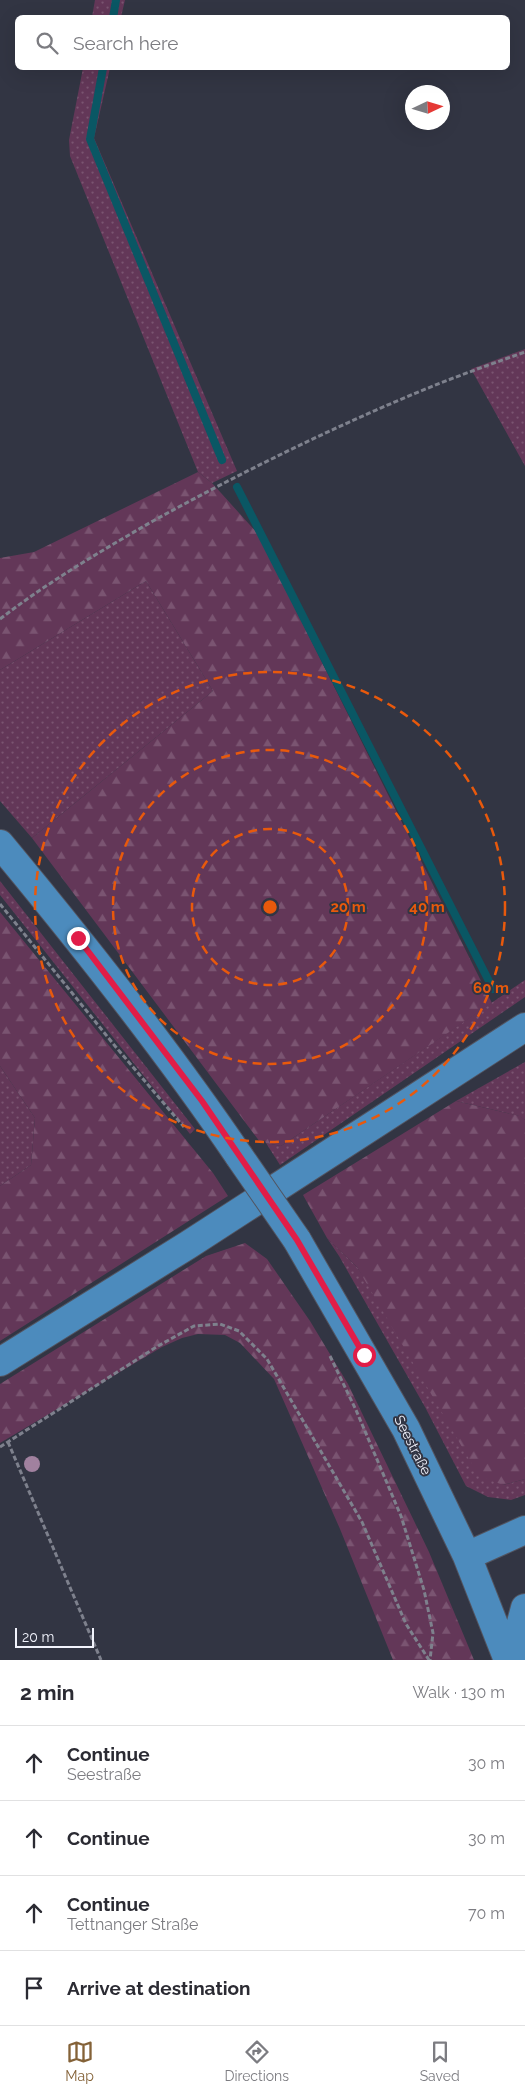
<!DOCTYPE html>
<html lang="en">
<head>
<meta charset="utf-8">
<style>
	body { margin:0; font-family:Raleway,sans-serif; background:#f2f2f3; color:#2b2b33 }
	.compass { position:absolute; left:405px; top:85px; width:45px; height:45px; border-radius:50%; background:#fff; box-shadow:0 5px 20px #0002; rotate:86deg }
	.scale { position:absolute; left:15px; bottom:12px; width:79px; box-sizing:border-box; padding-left:5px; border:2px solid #f1f3fc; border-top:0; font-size:14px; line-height:18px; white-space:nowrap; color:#f1f3fc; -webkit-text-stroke:4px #323543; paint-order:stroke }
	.stop { position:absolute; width:15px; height:15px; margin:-11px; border:4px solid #e11d48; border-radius:50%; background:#fff }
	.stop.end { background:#e11d48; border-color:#fff; box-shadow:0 1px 5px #0008 }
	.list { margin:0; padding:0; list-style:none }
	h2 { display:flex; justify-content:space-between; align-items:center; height:65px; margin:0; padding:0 20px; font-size:21px }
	h2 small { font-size:16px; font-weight:400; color:#7c7c81 }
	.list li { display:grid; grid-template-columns:32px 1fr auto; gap:15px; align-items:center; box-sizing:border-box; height:75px; padding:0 20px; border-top:1px solid #e1e1e2 }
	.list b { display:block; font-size:19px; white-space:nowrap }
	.list p { margin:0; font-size:16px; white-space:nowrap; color:#7c7c81 }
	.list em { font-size:16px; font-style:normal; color:#7c7c81 }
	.icon { flex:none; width:28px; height:28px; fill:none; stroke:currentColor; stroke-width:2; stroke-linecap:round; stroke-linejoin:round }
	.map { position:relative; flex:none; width:525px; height:1660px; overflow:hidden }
	.search { position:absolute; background:#fff; box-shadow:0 5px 20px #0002; left:15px; right:15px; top:15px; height:55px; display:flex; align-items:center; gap:12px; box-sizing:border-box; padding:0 18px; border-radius:8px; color:#7c7c81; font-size:19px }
	.sheet { height:365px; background:#fff }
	nav { display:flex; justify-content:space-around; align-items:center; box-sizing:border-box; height:70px; border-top:1px solid #e1e1e2; background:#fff; font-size:14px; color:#7c7c81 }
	nav a { display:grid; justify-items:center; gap:2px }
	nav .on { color:#846238 }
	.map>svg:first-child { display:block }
	.grass { fill:url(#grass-dots) }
	.forest { fill:url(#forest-firs) }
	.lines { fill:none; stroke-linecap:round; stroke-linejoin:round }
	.stream { stroke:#0a5764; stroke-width:8 }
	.major-casing { stroke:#525460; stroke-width:30 }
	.path { stroke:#7e818d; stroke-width:3; stroke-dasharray:5 2.5; stroke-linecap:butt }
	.major { stroke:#4c8bbd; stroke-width:28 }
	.major-bridge-casing { stroke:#525460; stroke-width:30; stroke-linecap:butt }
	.major-bridge { stroke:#4c8bbd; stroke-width:28 }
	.tree { fill:#a1819f }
	.route { stroke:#e11d48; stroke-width:6 }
	.ring { fill:none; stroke:#e8590c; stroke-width:2.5; stroke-dasharray:9 6 }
	.labels { text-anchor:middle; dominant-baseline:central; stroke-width:4; stroke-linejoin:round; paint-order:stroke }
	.street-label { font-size:14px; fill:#f1f3fc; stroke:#323543 }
	.centre { fill:#e8590c; stroke:#323543; stroke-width:2.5 }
	.ring-label { font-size:15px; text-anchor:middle; font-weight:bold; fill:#e8590c; stroke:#323543; stroke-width:4; stroke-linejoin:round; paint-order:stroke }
</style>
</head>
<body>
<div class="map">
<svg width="525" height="1660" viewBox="0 0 525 1660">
	<defs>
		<pattern id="grass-dots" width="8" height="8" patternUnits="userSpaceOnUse" patternTransform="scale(1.25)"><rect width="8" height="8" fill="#633758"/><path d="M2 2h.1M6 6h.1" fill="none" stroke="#7a5471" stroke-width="1.8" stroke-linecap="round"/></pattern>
		<pattern id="forest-firs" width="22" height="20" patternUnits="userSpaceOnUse" patternTransform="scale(1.25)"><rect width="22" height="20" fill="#633758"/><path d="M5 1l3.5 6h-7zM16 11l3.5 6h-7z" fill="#7a5471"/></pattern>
	</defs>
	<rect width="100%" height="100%" fill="#323543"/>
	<path class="grass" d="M95 0H125L121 17H92Z
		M83 68H110L94 138 237 471 212 483 198 472 70 156 69 140Z
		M525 349V466L471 369Z
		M146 581 213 691 32 838 0 801V670Z
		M0 881 195 1129 190 1134 0 895Z
		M525 980V997L280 1165 266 1143 281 1146Z
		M525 1062V1120L519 1116 456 1101Z
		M0 1066 35 1118 31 1165 0 1186Z
		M327 1238 357 1267 503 1485 525 1479V1495L511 1500 488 1497 466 1486 425 1407 339 1256Z"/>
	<path class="forest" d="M198 472 212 483 258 534 492 1003 281 1146 266 1143 264 1140 260 1142 32 838 213 691 146 581 0 670V558L34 552Z
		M0 912 213 1173 228 1196 0 1341V1186L31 1165 35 1118 0 1066Z
		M456 1101 520 1116 525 1120V1479L503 1485 479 1476 357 1267 327 1238 303 1195Z
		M245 1243 267 1259 310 1321 348 1384 429 1552 474 1660H393L340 1529 274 1379 240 1343 225 1335 198 1334 182 1338 162 1347 0 1443V1384L206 1256Z"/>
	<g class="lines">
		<path class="stream" d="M113 18 116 0
			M103 68 90 139 222 460
			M237 487 493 989"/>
		<defs>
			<path id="major" d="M0 844C84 945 165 1047 239 1156
				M297 1240 406 1429 467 1556 508 1660
				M0 1362 188 1245 525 1027
				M467 1556 525 1530
				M511 1660 525 1608"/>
		</defs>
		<use href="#major" class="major-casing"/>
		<path class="path" d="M0 619C48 582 101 551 153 521 244 471 337 425 433 386 463 374 494 363 525 352
			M0 904 115 1046 184 1127
			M330 1356 356 1410 401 1516 424 1590 433 1633 430 1660
			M8 1442 101 1660
			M0 1447 158 1346 194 1326 220 1324 239 1331 267 1359 362 1522 406 1624 429 1660"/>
		<use href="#major" class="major"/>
		<defs>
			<path id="major-bridge" d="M239 1156 297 1240"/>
		</defs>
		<use href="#major-bridge" class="major-bridge-casing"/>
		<use href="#major-bridge" class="major-bridge"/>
	</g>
	<circle class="tree" cx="32" cy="1464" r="8"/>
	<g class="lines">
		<path class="route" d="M78 938 202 1101 297 1240 364 1355"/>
	</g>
	<g class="ring">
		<circle cx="270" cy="907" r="78"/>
		<circle cx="270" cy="907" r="157"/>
		<circle cx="270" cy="907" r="235"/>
	</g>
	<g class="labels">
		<g class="street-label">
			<text transform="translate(413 1445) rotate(63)">Seestraße</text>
		</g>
	</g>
	<circle cx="270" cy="907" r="8" class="centre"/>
	<g class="ring-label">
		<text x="348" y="912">20 m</text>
		<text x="427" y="912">40 m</text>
		<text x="491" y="993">60 m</text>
	</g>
</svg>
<svg class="compass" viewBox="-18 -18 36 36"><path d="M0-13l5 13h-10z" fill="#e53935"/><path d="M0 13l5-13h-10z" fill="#7c7c81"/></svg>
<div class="scale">20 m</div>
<div class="stop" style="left:364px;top:1355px"></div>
<div class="stop end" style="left:78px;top:938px"></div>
<div class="search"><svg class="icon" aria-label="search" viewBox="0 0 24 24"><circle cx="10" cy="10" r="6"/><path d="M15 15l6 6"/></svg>Search here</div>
</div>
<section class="sheet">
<h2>2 min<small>Walk · 130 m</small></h2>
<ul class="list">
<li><svg class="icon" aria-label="ahead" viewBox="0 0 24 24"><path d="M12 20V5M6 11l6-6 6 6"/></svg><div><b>Continue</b><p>Seestraße</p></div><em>30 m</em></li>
<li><svg class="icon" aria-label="ahead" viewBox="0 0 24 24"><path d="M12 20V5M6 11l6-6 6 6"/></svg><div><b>Continue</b></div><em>30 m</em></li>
<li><svg class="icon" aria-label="ahead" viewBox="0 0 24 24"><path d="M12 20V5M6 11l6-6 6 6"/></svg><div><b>Continue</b><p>Tettnanger Straße</p></div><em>70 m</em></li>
<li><svg class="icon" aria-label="arrive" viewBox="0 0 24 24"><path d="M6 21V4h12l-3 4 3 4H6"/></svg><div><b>Arrive at destination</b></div></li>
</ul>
</section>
<nav>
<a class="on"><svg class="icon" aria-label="map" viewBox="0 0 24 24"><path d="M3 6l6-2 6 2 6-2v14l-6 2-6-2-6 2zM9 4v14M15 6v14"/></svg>Map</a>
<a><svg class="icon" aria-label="directions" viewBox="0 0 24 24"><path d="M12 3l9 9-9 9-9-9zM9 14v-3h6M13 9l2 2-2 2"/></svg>Directions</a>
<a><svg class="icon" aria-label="saved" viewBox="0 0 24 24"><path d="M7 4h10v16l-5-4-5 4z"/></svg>Saved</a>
</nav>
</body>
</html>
